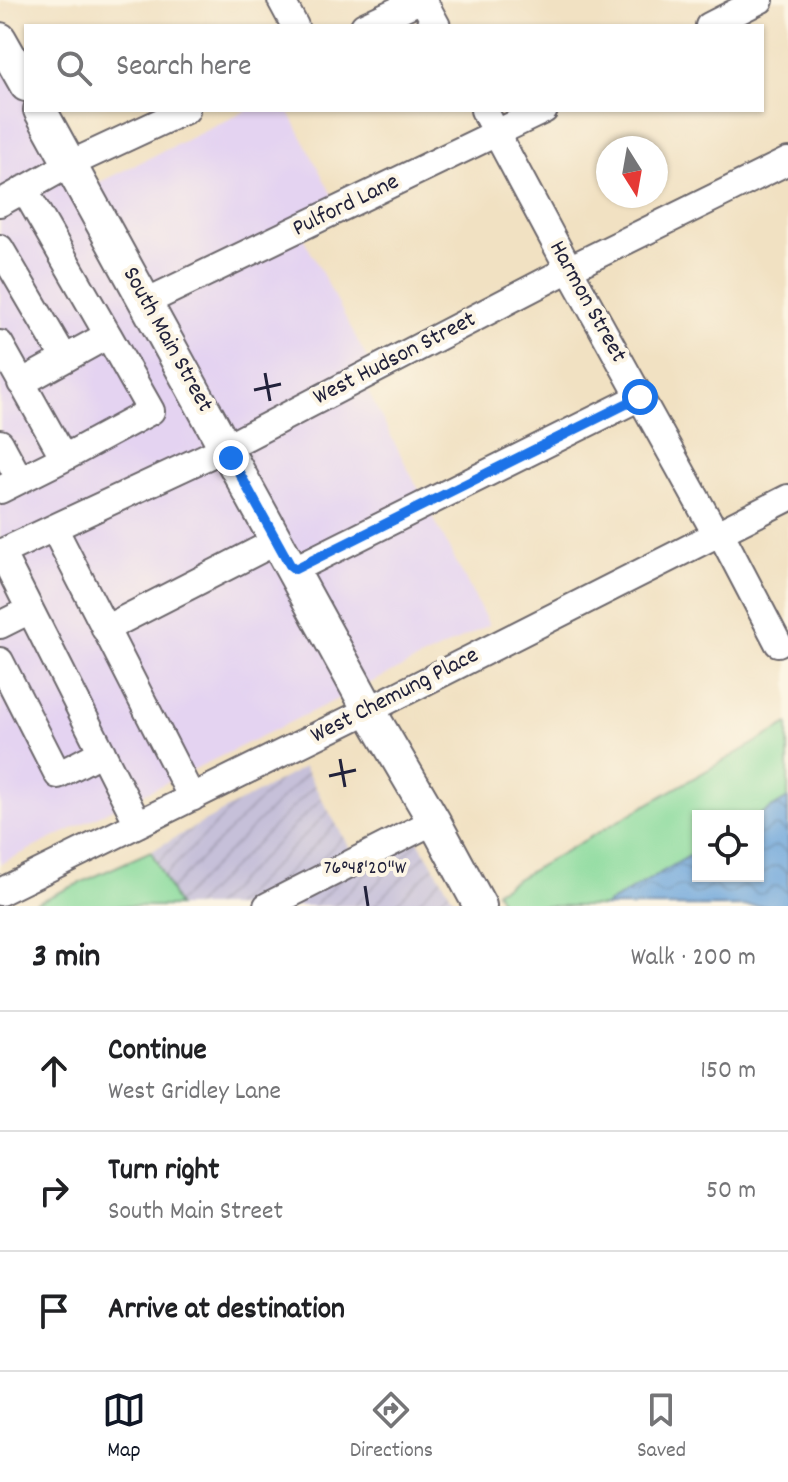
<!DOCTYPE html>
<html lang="en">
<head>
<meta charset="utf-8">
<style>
	body { margin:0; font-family:Dekko,sans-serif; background:#f6f6f6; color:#202124 }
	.controls { position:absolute; right:24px; bottom:24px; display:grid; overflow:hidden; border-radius:0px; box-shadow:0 2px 6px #0004 }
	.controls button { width:72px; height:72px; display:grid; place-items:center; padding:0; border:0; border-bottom:2px solid #e0e0e0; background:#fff; color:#202124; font:40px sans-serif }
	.compass { position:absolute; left:596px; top:136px; width:72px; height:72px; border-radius:50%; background:#fff; box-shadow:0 2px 6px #0004; rotate:169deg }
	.stop { position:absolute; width:24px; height:24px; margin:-18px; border:6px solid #1a73e8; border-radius:50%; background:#fff }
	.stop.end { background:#1a73e8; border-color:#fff; box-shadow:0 2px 8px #0008 }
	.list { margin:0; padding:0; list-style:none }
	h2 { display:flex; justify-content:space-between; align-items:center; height:104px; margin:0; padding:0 32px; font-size:34px }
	h2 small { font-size:26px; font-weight:400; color:#757577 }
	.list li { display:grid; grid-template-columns:52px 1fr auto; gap:24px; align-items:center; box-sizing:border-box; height:120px; padding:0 32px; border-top:2px solid #e0e0e0 }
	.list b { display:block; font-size:30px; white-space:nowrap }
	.list p { margin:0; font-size:26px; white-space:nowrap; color:#757577 }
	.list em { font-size:26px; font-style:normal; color:#757577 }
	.icon { flex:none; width:44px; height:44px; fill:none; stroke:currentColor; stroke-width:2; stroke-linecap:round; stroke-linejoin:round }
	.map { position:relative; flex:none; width:788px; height:906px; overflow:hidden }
	.search { position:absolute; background:#fff; box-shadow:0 2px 6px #0004; left:24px; right:24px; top:24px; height:88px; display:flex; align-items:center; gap:20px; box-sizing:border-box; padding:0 28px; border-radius:0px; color:#757577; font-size:30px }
	.sheet { height:464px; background:#fff }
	nav { display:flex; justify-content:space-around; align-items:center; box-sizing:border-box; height:112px; border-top:2px solid #e0e0e0; background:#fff; font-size:22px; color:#757577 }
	nav a { display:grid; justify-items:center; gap:4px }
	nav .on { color:#111827 }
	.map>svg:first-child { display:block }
	.built { fill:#e4d3f1 }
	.industrial { fill:url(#industrial-furrows) }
	.grass { fill:#87da9b; stroke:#547e6b; stroke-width:2 }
	.water { fill:url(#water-waves); stroke:#47648b; stroke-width:2 }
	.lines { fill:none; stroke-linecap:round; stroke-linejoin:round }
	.minor-casing { stroke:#6a656a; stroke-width:30 }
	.major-casing { stroke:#6a656a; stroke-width:36 }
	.minor { stroke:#fff; stroke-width:26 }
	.major { stroke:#fff; stroke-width:32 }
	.route { stroke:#1a73e8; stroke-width:10 }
	.ticks { fill:none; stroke:#22223b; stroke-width:3 }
	.labels { text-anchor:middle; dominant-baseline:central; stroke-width:8; stroke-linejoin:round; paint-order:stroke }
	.street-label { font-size:24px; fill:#22223b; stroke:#fcf5e5 }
	.ticks-label { font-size:20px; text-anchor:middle; fill:#22223b; stroke:#fcf5e5; stroke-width:8; stroke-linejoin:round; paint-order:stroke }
</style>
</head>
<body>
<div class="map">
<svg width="788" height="906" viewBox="0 0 788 906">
	<defs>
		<pattern id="industrial-furrows" width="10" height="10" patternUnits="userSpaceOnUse" patternTransform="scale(2)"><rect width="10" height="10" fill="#c6c0d9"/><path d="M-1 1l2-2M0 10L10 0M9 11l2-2" fill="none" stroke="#aaa5bb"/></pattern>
		<pattern id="water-waves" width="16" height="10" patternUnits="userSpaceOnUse" patternTransform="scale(2)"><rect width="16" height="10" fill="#6ca5db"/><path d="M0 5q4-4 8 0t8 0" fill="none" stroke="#5886b3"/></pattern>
	</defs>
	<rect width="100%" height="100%" fill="#fcf5e5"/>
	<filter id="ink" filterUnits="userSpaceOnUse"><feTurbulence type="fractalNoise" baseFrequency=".0125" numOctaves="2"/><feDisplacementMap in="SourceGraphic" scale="16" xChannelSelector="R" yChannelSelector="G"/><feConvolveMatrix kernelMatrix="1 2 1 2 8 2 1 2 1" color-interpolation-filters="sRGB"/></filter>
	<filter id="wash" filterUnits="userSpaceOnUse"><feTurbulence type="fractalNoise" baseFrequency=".006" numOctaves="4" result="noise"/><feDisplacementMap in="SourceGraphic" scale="32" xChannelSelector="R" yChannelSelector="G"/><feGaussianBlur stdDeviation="1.8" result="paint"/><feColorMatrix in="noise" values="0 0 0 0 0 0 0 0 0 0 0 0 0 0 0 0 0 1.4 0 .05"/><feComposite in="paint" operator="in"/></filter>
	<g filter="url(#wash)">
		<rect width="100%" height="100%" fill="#f1e1c2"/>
		<path class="built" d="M0 21 26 83V110L73 195 248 110H288L336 203 295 222 380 383 367 390 489 625 0 864Z"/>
		<path class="industrial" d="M304 767 352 852 406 821 458 906H178L151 851Z"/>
		<path class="grass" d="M788 724V798L758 816H698V851L604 906H503L496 891Z
			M151 851 178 906H29Z"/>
		<path class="water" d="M788 798V906H604L698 851V876H758V816Z"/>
	</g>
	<g filter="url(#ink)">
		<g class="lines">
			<defs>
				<path id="minor" d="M281 0 295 26
					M423 0 437 26
					M364 26 420 0
					M709 26 760 0
					M484 110 569 269 716 534
					M0 203 70 164 186 110
					M0 248 65 359
					M146 302 544 110
					M0 344 64 458
					M21 383 108 335 24 189
					M0 443 20 480
					M0 490 64 458 151 411 108 335
					M54 528 192 798
					M720 532 778 643
					M1 552 138 824
					M0 553 225 448 569 269 788 161
					M290 565 295 569 640 397
					M0 625 30 610
					M105 629 277 541
					M0 661 58 775 102 752
					M0 892 369 710 788 498
					M267 906 434 821"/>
				<path id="major" d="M0 39 26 85
					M40 110 369 710 434 821 480 906"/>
			</defs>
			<use href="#minor" class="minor-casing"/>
			<use href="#major" class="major-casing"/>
			<use href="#minor" class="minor"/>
			<use href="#major" class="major"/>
		</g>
	</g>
	<g class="lines" filter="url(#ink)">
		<path class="route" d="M231 458 290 565 295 569 640 397"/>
	</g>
	<path class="ticks" d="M265 373 270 401M254 390 281 384M340 759 345 787M329 776 356 770M365 886 368 906"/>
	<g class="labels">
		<g class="street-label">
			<text transform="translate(346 206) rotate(-26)">Pulford Lane</text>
			<text transform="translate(587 302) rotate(61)">Harmon Street</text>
			<text transform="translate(167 340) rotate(61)">South Main Street</text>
			<text transform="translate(395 359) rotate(-27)">West Hudson Street</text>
			<text transform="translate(395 696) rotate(-27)">West Chemung Place</text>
		</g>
	</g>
	<g class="ticks-label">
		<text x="365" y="873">76°48'20"W</text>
	</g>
</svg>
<div class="controls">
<button><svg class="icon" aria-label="locate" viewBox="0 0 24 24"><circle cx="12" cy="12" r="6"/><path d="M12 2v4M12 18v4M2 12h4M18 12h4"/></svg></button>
</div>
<svg class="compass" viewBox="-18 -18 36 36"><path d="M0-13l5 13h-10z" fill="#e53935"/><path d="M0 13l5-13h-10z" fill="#757577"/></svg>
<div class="stop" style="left:640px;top:397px"></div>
<div class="stop end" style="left:231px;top:458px"></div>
<div class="search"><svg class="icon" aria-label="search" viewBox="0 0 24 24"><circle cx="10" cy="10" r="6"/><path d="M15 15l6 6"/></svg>Search here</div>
</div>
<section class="sheet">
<h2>3 min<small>Walk · 200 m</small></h2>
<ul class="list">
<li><svg class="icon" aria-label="ahead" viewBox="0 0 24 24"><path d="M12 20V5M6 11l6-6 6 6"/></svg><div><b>Continue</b><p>West Gridley Lane</p></div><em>150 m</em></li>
<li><svg class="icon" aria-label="right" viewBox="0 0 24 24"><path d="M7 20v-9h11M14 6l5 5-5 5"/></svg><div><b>Turn right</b><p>South Main Street</p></div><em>50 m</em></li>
<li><svg class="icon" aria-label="arrive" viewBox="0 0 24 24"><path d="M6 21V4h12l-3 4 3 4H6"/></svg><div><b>Arrive at destination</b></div></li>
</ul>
</section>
<nav>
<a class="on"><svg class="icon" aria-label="map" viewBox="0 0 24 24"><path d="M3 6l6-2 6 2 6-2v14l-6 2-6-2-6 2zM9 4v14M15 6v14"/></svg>Map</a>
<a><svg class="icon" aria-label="directions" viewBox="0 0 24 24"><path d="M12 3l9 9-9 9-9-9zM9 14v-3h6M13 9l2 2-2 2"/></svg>Directions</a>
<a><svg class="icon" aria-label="saved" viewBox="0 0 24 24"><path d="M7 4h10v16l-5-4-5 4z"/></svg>Saved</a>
</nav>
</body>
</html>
